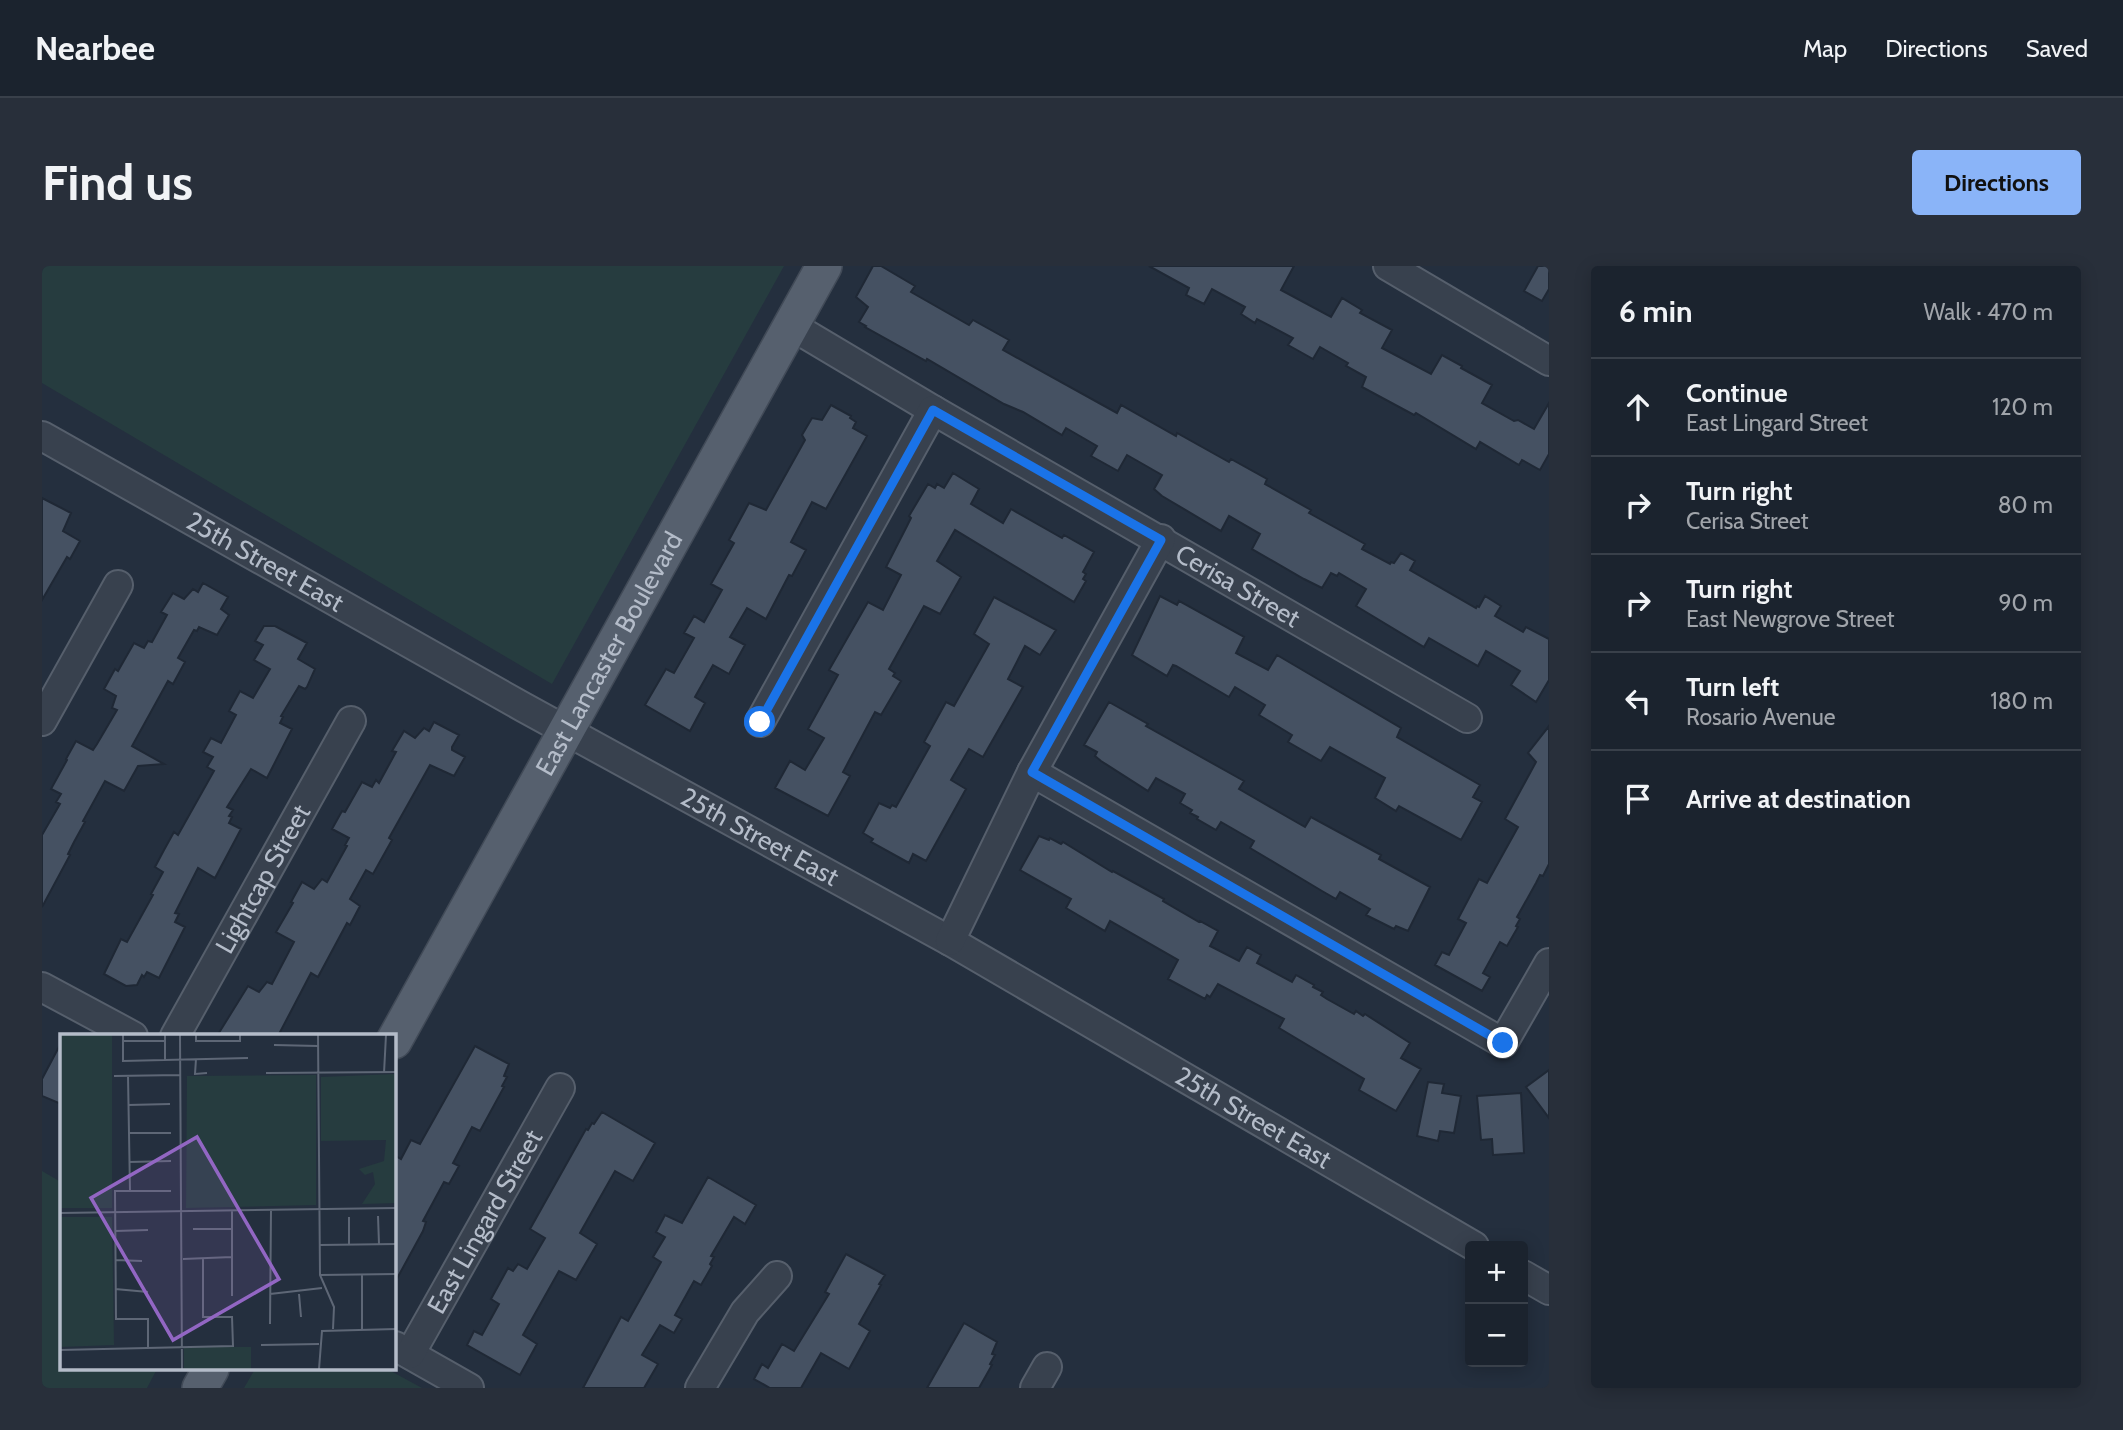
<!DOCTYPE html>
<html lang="en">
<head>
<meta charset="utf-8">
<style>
	body { margin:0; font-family:Cabin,sans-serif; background:#282f3a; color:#f1f3f6 }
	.controls { position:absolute; right:21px; bottom:21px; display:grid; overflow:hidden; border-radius:7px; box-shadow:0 4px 18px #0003 }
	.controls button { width:63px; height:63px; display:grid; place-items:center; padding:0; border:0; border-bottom:2px solid #39404a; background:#1b232e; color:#f1f3f6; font:35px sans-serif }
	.stop { position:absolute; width:21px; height:21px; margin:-16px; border:5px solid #1a73e8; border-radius:50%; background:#fff }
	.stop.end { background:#1a73e8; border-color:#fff; box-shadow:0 2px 7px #0008 }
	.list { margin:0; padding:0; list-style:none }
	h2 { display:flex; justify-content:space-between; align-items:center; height:91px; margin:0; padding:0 28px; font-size:30px }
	h2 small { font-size:23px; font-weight:400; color:#a0a4aa }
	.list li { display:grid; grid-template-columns:46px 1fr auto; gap:21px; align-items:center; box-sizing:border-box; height:98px; padding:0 28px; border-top:2px solid #39404a }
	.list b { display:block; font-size:26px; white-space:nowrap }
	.list p { margin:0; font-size:23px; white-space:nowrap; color:#a0a4aa }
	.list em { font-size:23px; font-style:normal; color:#a0a4aa }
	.icon { flex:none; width:38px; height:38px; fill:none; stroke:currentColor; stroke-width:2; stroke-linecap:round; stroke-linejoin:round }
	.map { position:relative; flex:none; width:1507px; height:1122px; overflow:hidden; border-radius:7px }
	header { display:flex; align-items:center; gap:42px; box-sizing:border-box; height:98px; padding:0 35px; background:#1b232e; border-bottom:2px solid #39404a }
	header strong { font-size:33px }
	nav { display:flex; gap:38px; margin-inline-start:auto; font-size:24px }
	.intro { display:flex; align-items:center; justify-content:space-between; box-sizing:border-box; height:168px; padding:0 42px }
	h1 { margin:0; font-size:49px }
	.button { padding:18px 32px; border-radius:7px; background:#8ab4f8; color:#111; font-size:24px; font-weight:700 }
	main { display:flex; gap:42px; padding:0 42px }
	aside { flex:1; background:#1b232e; border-radius:7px; box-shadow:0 4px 18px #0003 }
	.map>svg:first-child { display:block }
	.green { fill:#263c3f }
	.building { fill:#455162; stroke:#1f2835; stroke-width:2 }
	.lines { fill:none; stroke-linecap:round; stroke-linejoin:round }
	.minor-casing { stroke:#565f6c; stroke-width:32 }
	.major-casing { stroke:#414a57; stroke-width:38 }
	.minor { stroke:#38414e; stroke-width:28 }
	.major { stroke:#56606e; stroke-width:35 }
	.route { stroke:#1a73e8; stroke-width:9 }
	.labels { text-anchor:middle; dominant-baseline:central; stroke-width:5; stroke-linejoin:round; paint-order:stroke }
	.street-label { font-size:26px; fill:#b4bcc9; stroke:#1d2633 }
	.inset-road { fill:none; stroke:#5e6776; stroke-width:2 }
	.view { fill:#9266c3; fill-opacity:0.15; stroke:#9266c3; stroke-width:3.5 }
	.inset-edge { fill:none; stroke:#b4bcc9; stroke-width:3.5 }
</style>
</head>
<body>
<header>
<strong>Nearbee</strong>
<nav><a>Map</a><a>Directions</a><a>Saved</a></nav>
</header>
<div class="intro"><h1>Find us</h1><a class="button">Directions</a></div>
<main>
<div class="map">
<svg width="1507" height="1122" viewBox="0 0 1507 1122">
	<rect width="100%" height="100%" fill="#242f3e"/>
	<path class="green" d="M0 0H742L510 418 0 117Z
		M0 905 19 916V1103H115L105 1122H0Z
		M213 1103H345L380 1122H202Z"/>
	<path class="building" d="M831 0H839L873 20 869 26 927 59 931 54 967 74 961 84 1075 147 1079 139 1134 170 1135 167 1187 196 1189 193 1225 213 1223 218 1269 244 1267 247 1323 278 1320 283 1348 298 1349 296 1352 297 1359 287 1373 295 1368 304 1434 342 1435 340 1437 341 1443 330 1459 340 1453 350 1481 366 1484 361 1507 373V414L1494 436 1469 419 1478 405 1444 385 1436 400 1387 372 1382 381 1314 340 1324 323 1297 307 1295 310 1289 307 1280 322 1262 313 1210 283 1218 268 1187 250 1179 265 1120 230 1112 223 1120 209 1085 189 1076 205 1049 190 1055 180 1024 162 1020 169 981 146 962 138 885 93 884 95 823 61 824 60 817 56 826 41 814 31Z
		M1107 0H1252L1239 24 1289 51 1300 32 1320 44 1318 47 1350 64 1340 82 1389 108 1400 89 1420 100 1419 102 1450 119 1440 137 1472 155 1476 154 1492 163 1507 137V188L1498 204 1480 194 1477 199 1438 176 1434 183 1374 147 1372 149 1320 121 1324 111 1304 100 1306 97 1278 81 1271 93 1246 79 1251 72 1215 53 1213 57 1199 48 1203 41 1170 23 1162 38 1144 29 1147 22Z
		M1496 0H1507V23L1500 35 1482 25Z
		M789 139 809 150 808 152 814 156 811 162 825 170 784 243 770 236 749 276 764 284 750 310 747 309 724 353 705 342 688 371 703 379 687 408 671 399 653 431 663 437 648 465 603 439 624 403 632 407 652 372 642 367 652 350 662 356 680 324 669 318 692 277 687 274 707 237 724 244 763 174 760 169 770 152 780 154Z
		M911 207 937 223 929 238 961 257 969 243 1020 272 1022 269 1052 286 1041 306 1044 308 1041 313 1044 315 1032 336 913 264 895 295 919 311 898 348 882 340 847 403 853 407 851 410 859 415 839 449 833 446 801 506 808 510 786 550 733 522 748 495 763 504 782 472 766 463 796 409 787 404 826 336 841 344 859 309 844 301 865 260 869 252 867 250 886 218 893 222 895 218 902 222Z
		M0 232 29 247 21 265 38 275 28 293 25 291 0 334Z
		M161 317 186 331 179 343 187 349 175 369 157 361 155 365 152 364 136 392 143 396 131 418 126 415 90 480 122 498 96 500 82 525 63 515 41 555 43 556 32 576 26 588 28 589 0 641V569L18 538 14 536 19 528 9 523 25 494 24 493 34 475 51 484 55 478 75 444 70 442 74 430 62 423 73 403 76 405 92 377 102 382 106 375 110 376 125 349 119 346 131 327 142 333 151 323 156 326Z
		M1118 330 1135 339 1137 335 1202 371 1194 387 1226 404 1235 389 1359 462 1355 471 1438 519 1431 531 1440 536 1419 574 1357 540 1354 545 1333 532 1343 512 1288 481 1279 495 1246 476 1250 469 1217 449 1223 439 1193 421 1187 431 1134 400 1131 399 1125 410 1090 389Z
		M952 331 1014 364 998 389 983 380 966 413 981 421 941 491 927 483 909 514 924 523 884 595 871 588 867 597 829 576 831 573 821 567 837 537 848 542 850 539 854 541 888 480 882 476 904 436 912 440 947 378 932 368Z
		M222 360H233L265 377 256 393 273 403 265 421 263 423 257 420 239 450 241 451 238 457 250 463 225 512 209 503 185 541 191 544 187 550 190 551 187 557 199 563 173 612 156 602 133 647 137 648 133 656 143 661 117 712 105 706 102 711 100 709 95 719 84 720 62 708 79 673 85 676 111 629 109 628 121 606 113 601 122 584 132 566 136 569 172 505 165 501 171 491 161 486 169 472 179 477 194 449 187 445 198 425 211 432 228 403 212 394 221 379 213 375Z
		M1067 436 1106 458 1104 460 1202 515 1197 523 1263 561 1269 551 1339 589 1337 593 1388 621 1366 665 1354 660 1352 663 1324 649 1328 643 1298 626 1294 633 1280 625 1208 582 1212 575 1179 556 1174 564 1155 553 1156 551 1148 547 1150 544 1138 537 1143 528 1114 512 1106 525 1059 495 1053 490 1055 486 1042 479Z
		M392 456 417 469 410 481V484L423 491 412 510 388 499 347 572 350 574 331 608 324 604 308 633 318 640 308 659 305 657 276 711 269 707 236 770H175L206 720 217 726 225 716 230 718 252 676 234 666 251 637 249 636 260 616 272 623 280 613 285 616 305 580 303 579 307 572 290 563 300 545 303 546 320 516 330 521 334 514 337 517 354 486 350 485 362 465 373 472 382 462 387 465Z
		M1507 460V598L1501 610 1498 609 1494 617 1475 651 1478 653 1474 660 1476 661 1465 680 1458 676 1441 707 1448 711 1440 725 1393 699 1400 686 1407 689 1424 657 1416 653 1437 613 1445 617 1476 561 1463 553 1494 496 1486 487Z
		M997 570 1007 574 1008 572 1019 578 1021 576 1070 606 1071 605 1122 633 1121 635 1157 656 1158 655 1176 665 1168 680 1197 695 1205 681 1219 689 1215 697 1250 716 1254 709 1272 719 1271 721 1281 726 1279 729 1285 733 1312 748 1314 745 1321 750 1323 748 1368 777 1359 792 1379 803 1354 845 1317 824 1322 813 1237 762 1242 753 1176 718 1168 731 1165 729 1163 733 1126 713 1136 694 1068 655 1063 665 1024 642 1029 633 978 604Z
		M19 777V838L0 830V813Z
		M433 780 467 798 462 810 465 811 460 820 462 821 438 865 430 861 411 897 417 900 407 918 402 916 381 955 384 956 381 965 352 1018V889L359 893 369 874 378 878Z
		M1507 804V852L1484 821Z
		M1386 816 1402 818 1400 827 1419 830 1412 867 1398 865 1396 875 1375 870Z
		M1479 827 1482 887 1451 889 1450 873 1439 874 1435 830Z
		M560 846 613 877 591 915 573 905 538 967 555 978 534 1014 517 1005 481 1069 495 1078 478 1109 425 1079 432 1065 440 1069 457 1038 449 1033 466 1002 471 1005 476 998 485 1003 503 972 488 963 544 863 546 864 550 857 552 858Z
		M666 911 714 939 703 958 692 951 669 990 672 991 668 998 670 1000 659 1019 652 1015 633 1049 640 1053 632 1067 618 1059 600 1089 616 1098 602 1122H541L579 1051 586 1055 619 996 611 991 623 971 614 966 623 949 640 957Z
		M804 988 843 1009 837 1018 839 1019 817 1058 828 1065 807 1103 779 1087 759 1122H728L712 1113 720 1098 726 1102 740 1078 752 1085 787 1028 783 1026Z
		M922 1057 955 1076 950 1088 953 1089 948 1098 950 1099 937 1122H885Z"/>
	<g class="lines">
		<defs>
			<g id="minor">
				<path d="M1346 0 1507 95"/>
				<path id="s1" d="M750 60 891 144 1425 452"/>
				<path id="s2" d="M0 170 481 441 908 675 1432 980"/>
				<path d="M0 455 76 319"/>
				<path d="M718 456 891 144"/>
				<path d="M990 506 1461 777 1507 697"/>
				<path d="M908 675 990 506 1119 273"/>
				<path d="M0 721 91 770"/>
				<path id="s3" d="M133 770 309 455"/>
				<path d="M1481 1009 1507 1024"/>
				<path d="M353 1080 427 1122"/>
				<path id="s4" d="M368 1088 518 822"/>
				<path d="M658 1122 703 1046 735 1010"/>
				<path d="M993 1122 1005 1101"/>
			</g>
			<g id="major">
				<path id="s5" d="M352 775 782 0"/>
				<path d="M158 1122 169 1103"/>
			</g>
		</defs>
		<use href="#minor" class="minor-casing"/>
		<use href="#major" class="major-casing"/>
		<use href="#minor" class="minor"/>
		<use href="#major" class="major"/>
	</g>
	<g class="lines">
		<path class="route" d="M718 456 891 144 1119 274 990 506 1461 777"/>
	</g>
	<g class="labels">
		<g class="street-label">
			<text stroke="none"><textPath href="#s2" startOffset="256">25th Street East</textPath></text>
			<text stroke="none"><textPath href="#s1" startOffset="516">Cerisa Street</textPath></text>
			<text stroke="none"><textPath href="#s5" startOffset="443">East Lancaster Boulevard</textPath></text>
			<text stroke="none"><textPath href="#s2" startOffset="822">25th Street East</textPath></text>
			<text stroke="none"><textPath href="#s3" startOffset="180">Lightcap Street</textPath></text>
			<text stroke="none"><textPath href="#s2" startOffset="1390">25th Street East</textPath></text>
			<text stroke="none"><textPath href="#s4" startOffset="152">East Lingard Street</textPath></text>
		</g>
	</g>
	<g transform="translate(18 768)">
		<rect width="336" height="336" fill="#242f3e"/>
		<path d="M0 1H52V174H0ZM336 40V169L302 170 315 150 313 138 305 141 299 135 324 127 326 106 261 107V43ZM256 41V171L126 174 127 42ZM0 183H52L54 311 0 313ZM124 313H191V335H124Z" fill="#263c3f"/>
		<path class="inset-road" d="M63 1V27L188 24M120 1 122 335M136 1V7H180V1M258 1 260 241 274 273 273 295M63 7H105M214 11 258 12M136 25 135 40 147 39M105 26V1M206 39 336 38M324 39 326 1M54 42 120 41M68 42 70 157M68 71 110 70M69 99H111M69 128 111 127M0 179 336 174M318 182 319 210M289 183V211M133 195H172M55 197 88 196M260 211 336 210M123 225 172 223M55 226 82 227M260 241 336 240M302 241V295M55 255 88 258M210 260 262 254M239 260 241 283M172 262V177M210 290 211 177M201 311 259 310M88 313V285H56L55 157H111M0 316 173 312 172 283H143V224M259 335 262 297 336 295"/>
		<path class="view" d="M137 103 219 245 113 306 31 164Z"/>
		<rect width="336" height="336" class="inset-edge"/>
	</g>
</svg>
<div class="controls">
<button>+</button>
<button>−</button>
</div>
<div class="stop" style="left:718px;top:456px"></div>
<div class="stop end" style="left:1461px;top:777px"></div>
</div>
<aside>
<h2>6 min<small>Walk · 470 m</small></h2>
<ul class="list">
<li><svg class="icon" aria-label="ahead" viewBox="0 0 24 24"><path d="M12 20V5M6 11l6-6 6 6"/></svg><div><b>Continue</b><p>East Lingard Street</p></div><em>120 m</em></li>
<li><svg class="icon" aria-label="right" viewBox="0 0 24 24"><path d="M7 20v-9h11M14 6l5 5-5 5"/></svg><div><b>Turn right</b><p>Cerisa Street</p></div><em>80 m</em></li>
<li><svg class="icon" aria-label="right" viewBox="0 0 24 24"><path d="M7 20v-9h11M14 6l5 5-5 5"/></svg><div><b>Turn right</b><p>East Newgrove Street</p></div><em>90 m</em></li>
<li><svg class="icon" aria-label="left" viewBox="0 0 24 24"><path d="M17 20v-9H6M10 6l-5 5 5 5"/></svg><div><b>Turn left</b><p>Rosario Avenue</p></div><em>180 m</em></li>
<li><svg class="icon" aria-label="arrive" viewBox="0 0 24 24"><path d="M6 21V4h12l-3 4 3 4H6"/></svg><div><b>Arrive at destination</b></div></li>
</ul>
</aside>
</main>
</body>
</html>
